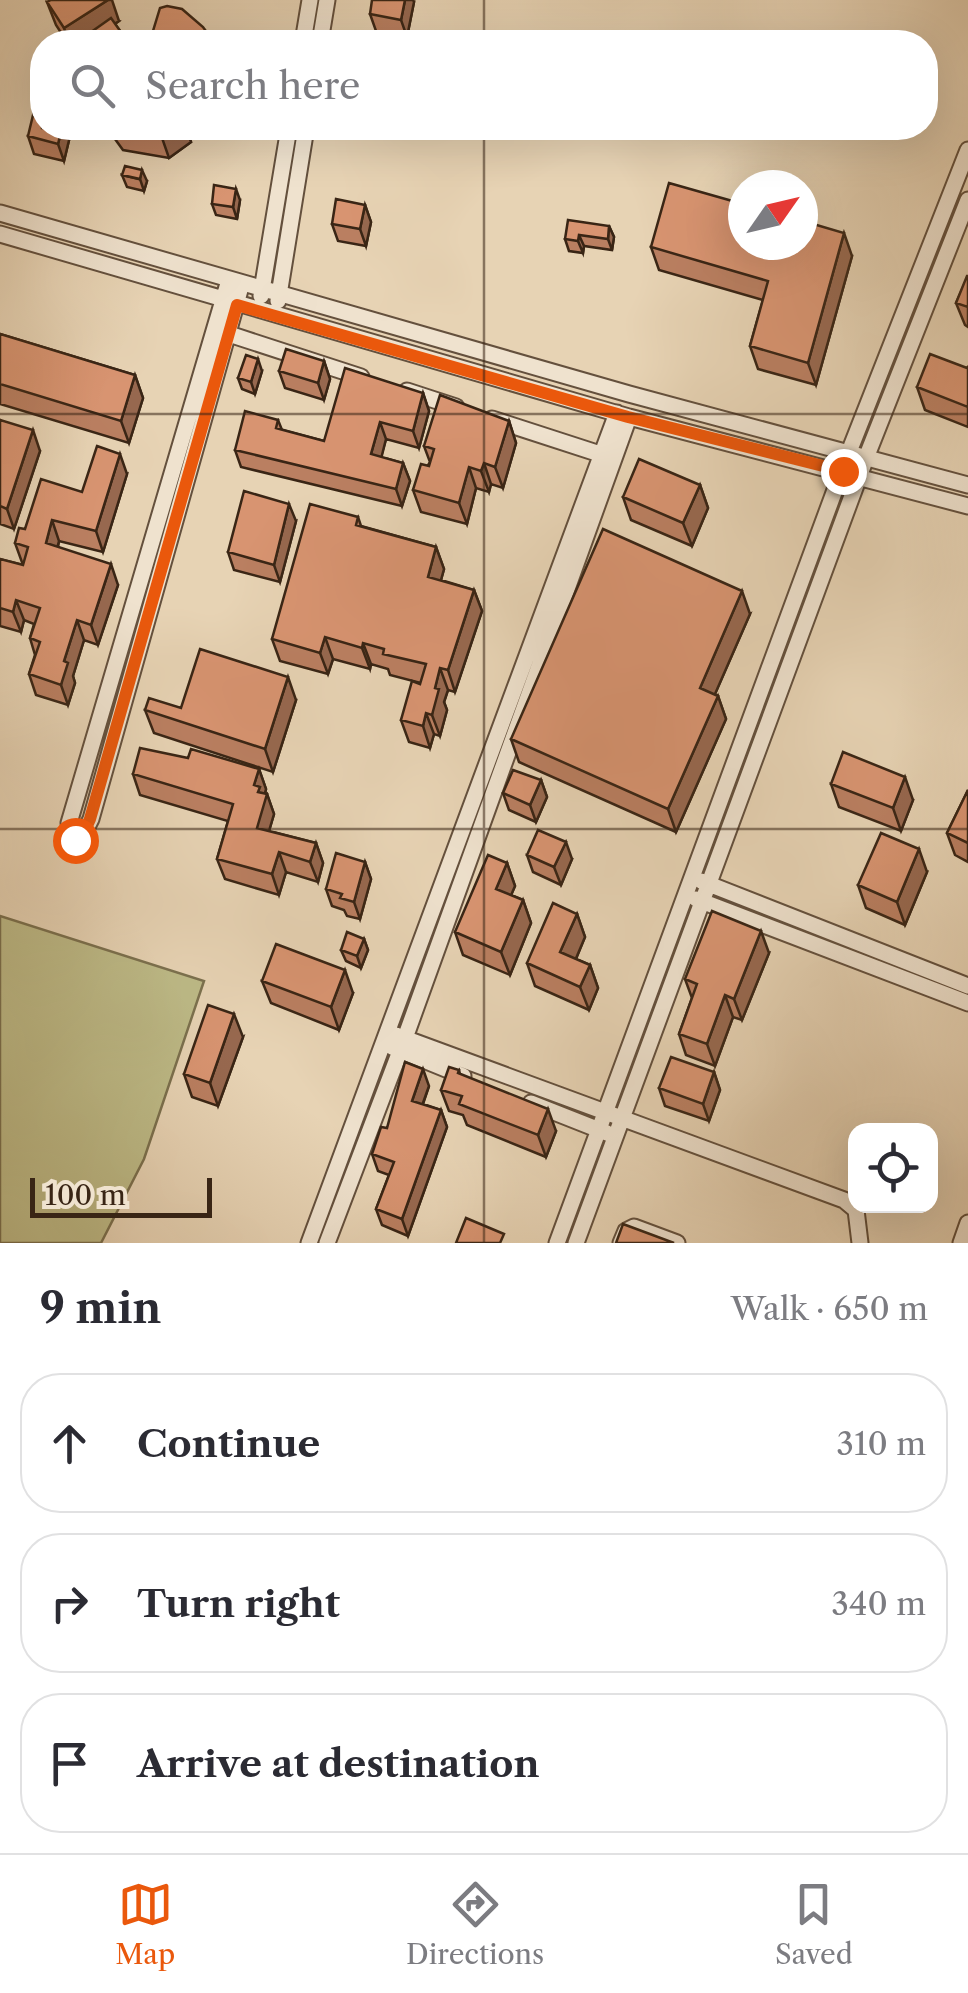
<!DOCTYPE html>
<html lang="en">
<head>
<meta charset="utf-8">
<style>
	body { margin:0; font-family:"Libre Caslon Text",serif; background:#f7f7f7; color:#2b2b33 }
	.controls { position:absolute; right:30px; bottom:30px; display:grid; overflow:hidden; border-radius:20px; box-shadow:0 10px 40px #0002 }
	.controls button { width:90px; height:90px; display:grid; place-items:center; padding:0; border:0; border-bottom:2px solid #e1e1e2; background:#fff; color:#2b2b33; font:50px sans-serif }
	.compass { position:absolute; left:728px; top:170px; width:90px; height:90px; border-radius:50%; background:#fff; box-shadow:0 10px 40px #0002; rotate:56deg }
	.scale { position:absolute; left:30px; bottom:25px; width:182px; box-sizing:border-box; padding-left:10px; border:5px solid #392515; border-top:0; font-size:28px; line-height:35px; white-space:nowrap; color:#392515; -webkit-text-stroke:8px #efe2ce; paint-order:stroke }
	.stop { position:absolute; width:30px; height:30px; margin:-22px; border:8px solid #ea580c; border-radius:50%; background:#fff }
	.stop.end { background:#ea580c; border-color:#fff; box-shadow:0 2px 10px #0008 }
	.list { margin:0; padding:0; list-style:none }
	h2 { display:flex; justify-content:space-between; align-items:center; height:130px; margin:0; padding:0 40px; font-size:42px }
	h2 small { font-size:32px; font-weight:400; color:#7c7c81 }
	.list li { display:grid; grid-template-columns:65px 1fr auto; gap:30px; align-items:center; box-sizing:border-box; height:140px; margin:0 20px 20px; padding:0 20px; border:2px solid #e1e1e2; border-radius:40px }
	.list b { display:block; font-size:38px; white-space:nowrap }
	.list em { font-size:32px; font-style:normal; color:#7c7c81 }
	.icon { flex:none; width:55px; height:55px; fill:none; stroke:currentColor; stroke-width:2; stroke-linecap:round; stroke-linejoin:round }
	.map { position:relative; flex:none; width:968px; height:1243px; overflow:hidden }
	.search { position:absolute; background:#fff; box-shadow:0 10px 40px #0002; left:30px; right:30px; top:30px; height:110px; display:flex; align-items:center; gap:25px; box-sizing:border-box; padding:0 35px; border-radius:40px; color:#7c7c81; font-size:38px }
	.sheet { height:610px; background:#fff }
	nav { display:flex; justify-content:space-around; align-items:center; box-sizing:border-box; height:140px; border-top:2px solid #e1e1e2; background:#fff; font-size:28px; color:#7c7c81 }
	nav a { display:grid; justify-items:center; gap:5px }
	nav .on { color:#ea580c }
	.map>svg:first-child { display:block }
	.green { fill:#bdba87; stroke:#7b704e; stroke-width:2.5 }
	.lines { fill:none; stroke-linecap:round; stroke-linejoin:round }
	.minor-casing { stroke:#64503d; stroke-width:19 }
	.minor { stroke:#efe2ce; stroke-width:15 }
	.wall { fill:#ba7f61; stroke:#392515; stroke-width:2.5 }
	.shaded-wall { fill:#97684f; stroke:#392515; stroke-width:2.5 }
	.building { fill:#d89471; stroke:#392515; stroke-width:2.5 }
	.route { stroke:#ea580c; stroke-width:12 }
	.grid { fill:none; stroke:#392515; stroke-width:2.5; stroke-opacity:0.55 }
</style>
</head>
<body>
<div class="map">
<svg width="968" height="1243" viewBox="0 0 968 1243">
	<rect width="100%" height="100%" fill="#e7d3b4"/>
	<filter id="stains"><feTurbulence type="fractalNoise" baseFrequency=".002" numOctaves="4"/><feColorMatrix values="0 0 0 0 .2 0 0 0 0 .09 0 0 0 0 .02 0 0 0 .5 -.17"/></filter>
	<radialGradient id="worn" r=".72"><stop offset=".6" stop-color="#630" stop-opacity="0"/><stop offset="1" stop-color="#630" stop-opacity=".3"/></radialGradient>
	<path class="green" d="M0 916 204 981 144 1159 101 1243H0Z"/>
	<g class="lines">
		<defs>
			<path id="minor" d="M303 42 310 0
				M320 42 327 0
				M0 213 629 394 968 485
				M0 234 629 417 968 506
				M229 280 69 823 75 840 82 837 91 819 242 283
				M261 296 289 128
				M278 301 306 128
				M229 334 361 377
				M407 391 456 407
				M492 419 603 455
				M701 881 968 986
				M696 899 968 1003
				M396 1035 844 1200 856 1210 860 1243
				M392 1047 463 1076
				M531 1103 607 1133
				M309 1243 617 413
				M327 1243 405 1038 629 417
				M557 1243 849 452 968 150
				M576 1243 866 458 968 200
				M621 1243 626 1231 634 1227 677 1243
				M961 1243 968 1223"/>
		</defs>
		<use href="#minor" class="minor-casing"/>
		<use href="#minor" class="minor"/>
	</g>
	<path class="wall" d="M47 2 119 21 115 24 128 42H67L56 25Z
		M414 2 407 37 376 31 370 14Z
		M107 128H186L191 142 169 158 123 150Z
		M28 136H70L64 161 34 154Z
		M122 175 147 181 144 191 127 187Z
		M240 200 237 219 216 215 212 204Z
		M365 205 371 222 366 246 338 241 332 224Z
		M609 226 614 237 612 250 584 246 583 253 569 251 565 239Z
		M651 247 852 256 816 385 758 369 750 346 763 300 659 270Z
		M968 276V327L965 325 956 303Z
		M0 334 135 375 143 398 129 443 0 404Z
		M324 361 330 379 324 400 285 388 279 371Z
		M968 367V427L925 410 917 387 967 368Z
		M262 371 255 394 242 389 238 378Z
		M423 393 429 411 419 448 386 439 381 457 403 463 410 481 402 506 241 467 235 450 278 420 282 430 324 441Z
		M0 420 40 451 14 529 0 524Z
		M509 421 516 443 503 488 491 484 489 492 476 488 467 524 421 512 413 490 430 462 424 446Z
		M127 474 103 552 59 541 58 547 118 585 98 645 84 640 73 676 75 683 68 705 36 695 29 674 35 655 30 638 34 624 24 620 21 632 0 626V559L23 565 15 543 25 529 82 492Z
		M700 485 708 508 692 546 631 520 623 497Z
		M358 517 361 526 436 547 444 569 441 580 474 590 482 611 455 692 448 690 444 702 447 710 440 736 434 734 430 748 409 742 401 720 421 683 390 675 388 669 371 664 370 669 333 659 328 674 280 661 272 639Z
		M296 521 280 582 234 570 228 552Z
		M750 614 715 694 718 696 726 719 676 832 519 762 511 739Z
		M296 700 273 772 154 733 145 710Z
		M188 758 259 769 266 789 265 794H267L274 814 269 831 316 843 323 863 318 882 286 872 279 895 225 879 217 859 228 821 140 795 133 774Z
		M541 780 547 797 536 822 509 810 503 793Z
		M831 784 913 800 901 831 839 807Z
		M968 790V862L955 855 947 833Z
		M527 855 572 859 561 885 533 872Z
		M365 862 371 879 360 919 347 916 344 910 332 906 326 889Z
		M507 863 515 886 511 895 523 900 531 923 510 975 463 955 455 932Z
		M927 872 905 925 866 908 858 885Z
		M577 914 585 937 576 959 590 965 598 988 589 1010 535 986 527 963Z
		M364 939 368 950 361 968 346 961 341 950Z
		M769 953 742 1020 733 1017 715 1066 686 1055 679 1034 692 998 685 979Z
		M262 981 353 993 339 1030 271 1003Z
		M243 1037 218 1106 192 1097 184 1074Z
		M459 1070 460 1074 556 1131 546 1157 467 1125 463 1115 449 1111 441 1090Z
		M714 1072 720 1090 709 1121 665 1106 659 1088Z
		M429 1086 423 1104 441 1110 447 1127 408 1236 382 1225 376 1209 389 1175 378 1171 372 1154 387 1128Z"/>
	<path class="shaded-wall" d="M108 0H112L119 21 86 42H69L64 28Z
		M405 0H413L414 2 407 37 401 20Z
		M62 128H67L70 136 64 161 58 144Z
		M171 128H186L191 142 169 158 161 135Z
		M142 170 147 181 144 191 140 179Z
		M236 189 240 200 237 219 233 207Z
		M365 205 371 222 366 246 360 229Z
		M609 226 614 237 612 250 608 239Z
		M844 233 852 256 816 385 808 363Z
		M579 235 584 246 583 253 578 241Z
		M258 359 262 371 255 394 251 382Z
		M324 361 330 379 324 400 318 383Z
		M135 375 143 398 129 443 121 421Z
		M423 393 429 411 419 448 413 431Z
		M509 421 516 443 503 488 495 467Z
		M380 422 386 439 378 471 371 454Z
		M33 430 40 451 14 529 7 509Z
		M120 454 127 474 103 552 96 531Z
		M403 463 410 481 402 506 396 489Z
		M484 463 491 484 489 492 481 471Z
		M469 467 476 488 467 524 459 503Z
		M700 485 708 508 692 546 683 523Z
		M289 504 296 521 280 582 274 565Z
		M52 520 59 541 53 563 46 543Z
		M436 547 444 569 436 598 428 577Z
		M111 564 118 585 98 645 91 625Z
		M474 590 482 611 455 692 448 670Z
		M742 591 750 614 708 710 700 688Z
		M16 600 24 620 21 632 13 612Z
		M77 620 84 640 73 676 75 683 68 705 61 685 64 661Z
		M325 637 333 659 328 674 320 653Z
		M363 643 371 664 370 669 362 648Z
		M440 668 448 690 444 702 447 710 440 736 432 715 435 688Z
		M288 677 296 700 273 772 265 749Z
		M718 696 726 719 676 832 668 809Z
		M426 713 434 734 430 748 423 726Z
		M259 769 266 789 264 797 267 794 274 814 264 848 257 828 254 785Z
		M905 777 913 800 901 831 893 808Z
		M541 780 547 797 536 822 530 805Z
		M566 842 572 859 561 885 554 867Z
		M316 843 323 863 318 882 310 862Z
		M919 849 927 872 905 925 897 902Z
		M279 852 286 872 279 895 272 874Z
		M365 862 371 879 360 919 354 902Z
		M507 863 515 886 504 912 496 889Z
		M523 900 531 923 510 975 501 952Z
		M577 914 585 937 569 975 560 952Z
		M761 931 769 953 742 1020 734 999Z
		M364 939 368 950 361 968 357 956Z
		M590 965 598 988 589 1010 580 987Z
		M345 970 353 993 339 1030 331 1007Z
		M725 995 733 1017 715 1066 707 1044Z
		M234 1014 243 1037 218 1106 210 1083Z
		M423 1069 429 1086 418 1117 412 1101Z
		M714 1072 720 1090 709 1121 703 1104Z
		M548 1109 556 1131 546 1157 538 1135Z
		M441 1110 447 1127 408 1236 402 1219Z"/>
	<path class="building" d="M51 0H108L64 28 47 2Z
		M372 0H405L401 20 370 14Z
		M167 6 182 9 203 27 214 42H161L153 31 160 8Z
		M111 18 128 42H77Z
		M230 37 250 41V42H229Z
		M34 111 42 114V128H62L58 144 28 136Z
		M116 128H171L161 135Z
		M125 166 142 170 140 179 122 175Z
		M669 183 743 204V245H803V221L844 233 808 363 750 346 768 281 651 247Z
		M214 185 236 189 233 207 212 204Z
		M336 199 365 205 360 229 332 224Z
		M568 220 609 226 608 239 579 235 578 241 565 239Z
		M967 276H968V307L956 303Z
		M0 334 135 375 121 421 0 384Z
		M286 349 324 361 318 383 279 371Z
		M930 354 967 368 968 367V407L917 387Z
		M246 355 258 359 251 382 238 378Z
		M345 368 423 393 413 431 380 422 371 454 403 463 396 489 235 450 245 411 278 420 276 428 324 441Z
		M440 395 509 421 495 467 484 463 481 471 469 467 459 503 413 490 421 464 429 466 434 449 424 446Z
		M0 420 33 430 7 509 0 506Z
		M97 446 120 454 96 531 52 520 46 543 111 564 91 625 77 620 64 661 68 663 61 685 29 674 40 642 30 638 40 608 16 600 13 612 0 608V559L23 565 28 547 15 543 19 528 25 529 41 479 82 492Z
		M639 459 700 485 683 523 623 497Z
		M244 491 289 504 274 565 228 552Z
		M310 504 358 517 356 525 436 547 428 577 474 590 448 670 440 668 435 688 439 689 432 715 426 713 423 726 401 720 412 681 420 684 426 664 383 654 384 649 363 643 362 648 325 637 320 653 272 639Z
		M603 529 742 591 700 688 718 696 668 809 511 739Z
		M200 649 288 677 265 749 145 710 149 698 181 708Z
		M140 748 188 758 191 749 259 769 254 785 260 787 258 792 267 794 257 828 316 843 310 862 279 852 272 874 217 859 233 804 133 774Z
		M843 752 905 777 893 808 831 784Z
		M513 770 541 780 530 805 503 793Z
		M968 790V843L947 833Z
		M538 830 566 842 554 867 527 855Z
		M881 833 919 849 897 902 858 885Z
		M336 853 365 862 354 902 340 898 342 894 326 889Z
		M488 855 507 863 496 889 523 900 501 952 455 932Z
		M553 903 577 914 560 952 590 965 580 987 527 963Z
		M712 911 761 931 734 999 725 995 707 1044 679 1034 697 984 685 979Z
		M347 932 364 939 357 956 341 950Z
		M276 944 345 970 331 1007 262 981Z
		M208 1005 234 1014 210 1083 184 1074Z
		M671 1057 714 1072 703 1104 659 1088Z
		M405 1062 423 1069 412 1101 441 1110 402 1219 376 1209 394 1162 372 1154 381 1127 387 1128Z
		M449 1067 459 1070 458 1073 548 1109 538 1135 459 1104 462 1096 441 1090Z
		M466 1218 504 1234 500 1243H456Z
		M623 1224 674 1243H616Z"/>
	<g class="lines">
		<path class="route" d="M75 840 82 837 90 819 237 305 628 417 843 471"/>
	</g>
	<path class="grid" d="M484 0V42M484 128V1243M0 414H968M0 829H968"/>
	<rect width="100%" height="100%" filter="url(#stains)"/>
	<rect width="100%" height="100%" fill="url(#worn)"/>
</svg>
<div class="controls">
<button><svg class="icon" aria-label="locate" viewBox="0 0 24 24"><circle cx="12" cy="12" r="6"/><path d="M12 2v4M12 18v4M2 12h4M18 12h4"/></svg></button>
</div>
<svg class="compass" viewBox="-18 -18 36 36"><path d="M0-13l5 13h-10z" fill="#e53935"/><path d="M0 13l5-13h-10z" fill="#7c7c81"/></svg>
<div class="scale">100 m</div>
<div class="stop" style="left:75px;top:840px"></div>
<div class="stop end" style="left:843px;top:471px"></div>
<div class="search"><svg class="icon" aria-label="search" viewBox="0 0 24 24"><circle cx="10" cy="10" r="6"/><path d="M15 15l6 6"/></svg>Search here</div>
</div>
<section class="sheet">
<h2>9 min<small>Walk · 650 m</small></h2>
<ul class="list">
<li><svg class="icon" aria-label="ahead" viewBox="0 0 24 24"><path d="M12 20V5M6 11l6-6 6 6"/></svg><div><b>Continue</b></div><em>310 m</em></li>
<li><svg class="icon" aria-label="right" viewBox="0 0 24 24"><path d="M7 20v-9h11M14 6l5 5-5 5"/></svg><div><b>Turn right</b></div><em>340 m</em></li>
<li><svg class="icon" aria-label="arrive" viewBox="0 0 24 24"><path d="M6 21V4h12l-3 4 3 4H6"/></svg><div><b>Arrive at destination</b></div></li>
</ul>
</section>
<nav>
<a class="on"><svg class="icon" aria-label="map" viewBox="0 0 24 24"><path d="M3 6l6-2 6 2 6-2v14l-6 2-6-2-6 2zM9 4v14M15 6v14"/></svg>Map</a>
<a><svg class="icon" aria-label="directions" viewBox="0 0 24 24"><path d="M12 3l9 9-9 9-9-9zM9 14v-3h6M13 9l2 2-2 2"/></svg>Directions</a>
<a><svg class="icon" aria-label="saved" viewBox="0 0 24 24"><path d="M7 4h10v16l-5-4-5 4z"/></svg>Saved</a>
</nav>
</body>
</html>
